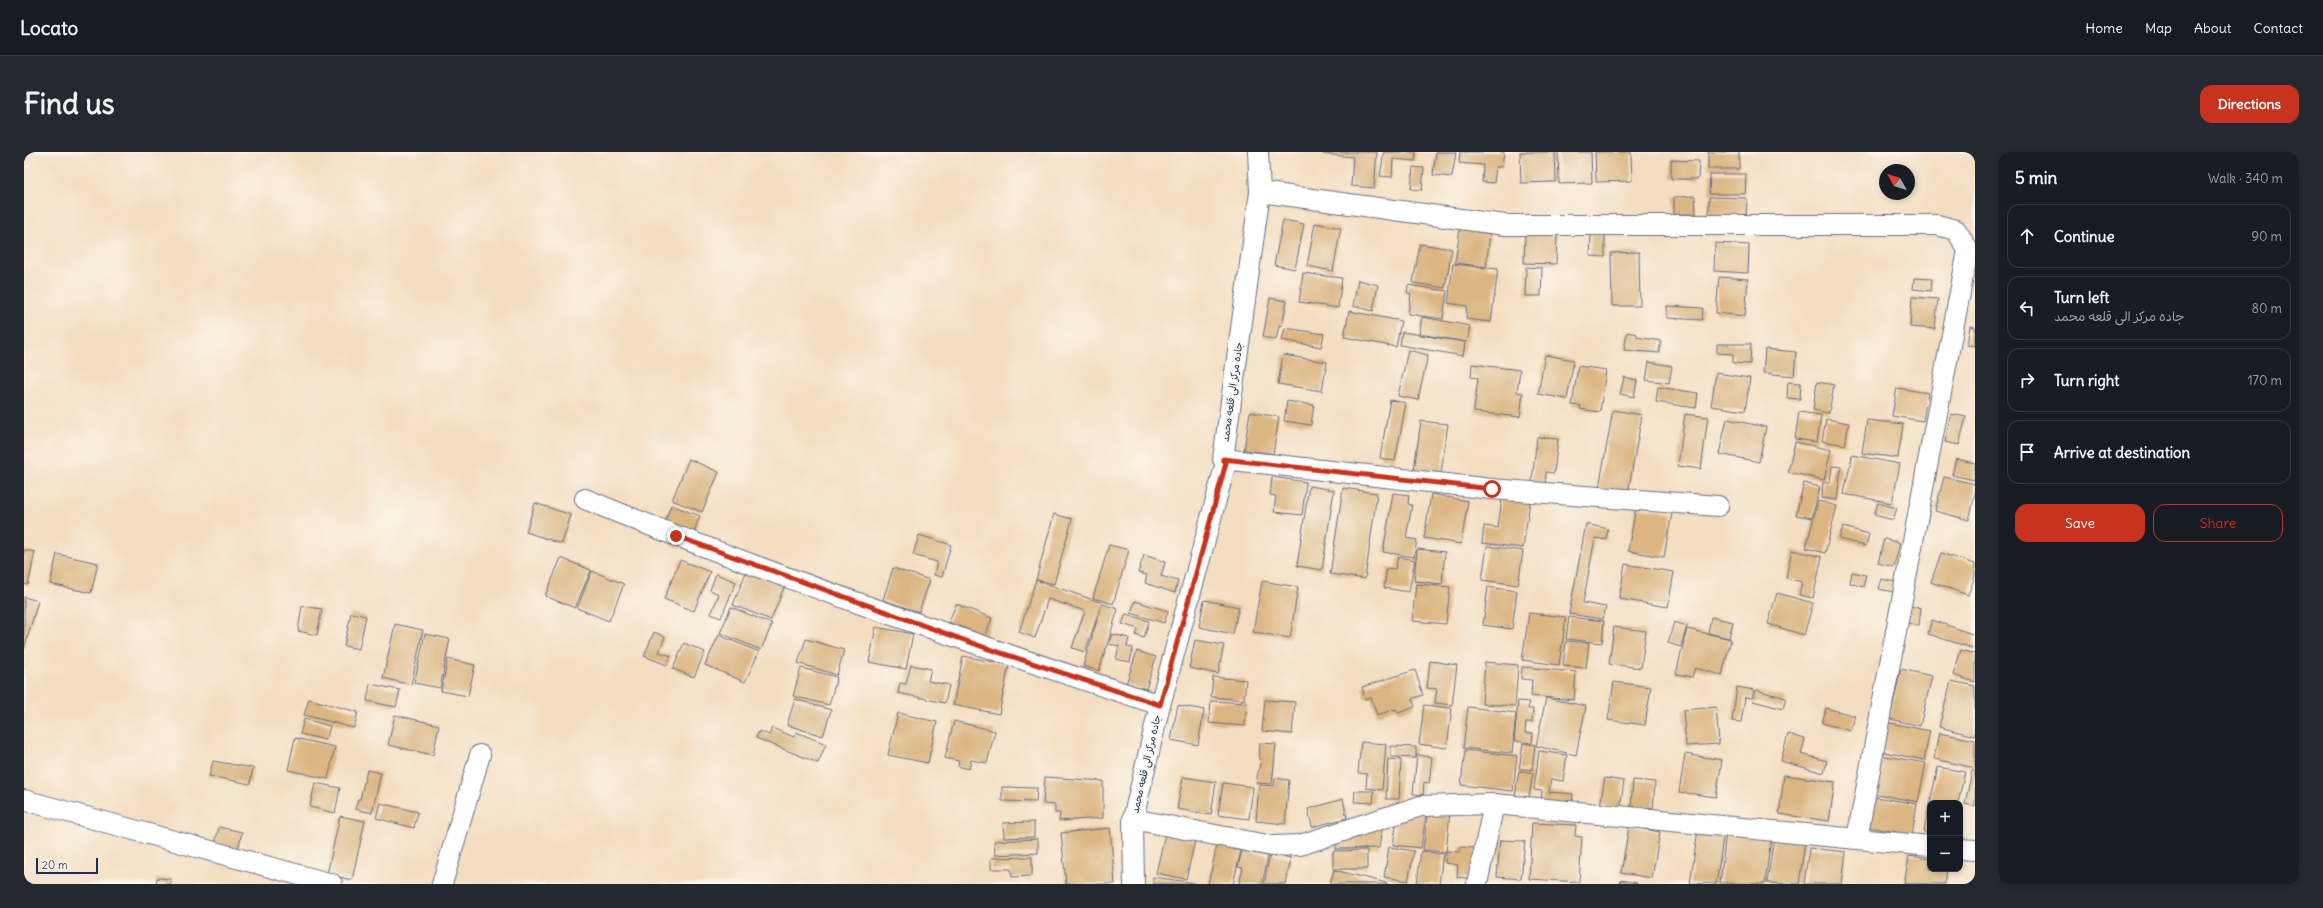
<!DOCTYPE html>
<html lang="en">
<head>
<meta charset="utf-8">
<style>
	body { margin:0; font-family:Delius,"Playpen Sans Arabic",sans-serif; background:#242831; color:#f1f3f6 }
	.controls { position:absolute; right:12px; bottom:12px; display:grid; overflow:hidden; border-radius:8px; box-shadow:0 2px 6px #0003 }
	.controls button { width:36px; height:36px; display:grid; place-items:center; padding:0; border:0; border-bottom:1px solid #363941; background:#171b24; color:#f1f3f6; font:20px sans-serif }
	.compass { position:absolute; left:1855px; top:12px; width:36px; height:36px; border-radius:50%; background:#171b24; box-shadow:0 2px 6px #0003; rotate:309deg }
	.scale { position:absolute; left:12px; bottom:10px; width:62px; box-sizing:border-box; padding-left:4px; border:2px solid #1b2f5e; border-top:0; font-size:11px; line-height:14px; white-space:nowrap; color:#1b2f5e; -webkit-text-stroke:3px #fbf7ec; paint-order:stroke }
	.stop { position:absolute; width:12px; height:12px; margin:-9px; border:3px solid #c8321e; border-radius:50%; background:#fff }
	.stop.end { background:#c8321e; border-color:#fff; box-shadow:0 1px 4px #0008 }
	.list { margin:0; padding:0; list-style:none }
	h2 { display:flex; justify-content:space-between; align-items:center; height:52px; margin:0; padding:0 16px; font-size:17px }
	h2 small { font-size:13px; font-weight:400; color:#9ea1a6 }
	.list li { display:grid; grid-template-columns:26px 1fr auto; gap:12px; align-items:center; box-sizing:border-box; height:64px; margin:0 8px 8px; padding:0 8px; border:1px solid #363941; border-radius:12px }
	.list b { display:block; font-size:15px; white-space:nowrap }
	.list p { margin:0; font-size:13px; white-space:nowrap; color:#9ea1a6 }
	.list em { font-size:13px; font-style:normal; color:#9ea1a6 }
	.actions { display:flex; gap:8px; padding:12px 16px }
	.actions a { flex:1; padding:9px 0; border:1px solid #c8321e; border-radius:12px; text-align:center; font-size:14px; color:#c8321e }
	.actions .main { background:#c8321e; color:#fff }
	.icon { flex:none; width:22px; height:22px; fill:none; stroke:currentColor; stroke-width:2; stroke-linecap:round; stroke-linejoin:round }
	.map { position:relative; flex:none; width:1951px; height:732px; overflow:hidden; border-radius:12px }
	header { display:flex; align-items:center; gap:24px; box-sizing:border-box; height:56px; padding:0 20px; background:#171b24; border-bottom:1px solid #363941 }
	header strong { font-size:19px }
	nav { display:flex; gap:22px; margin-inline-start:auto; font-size:14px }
	.intro { display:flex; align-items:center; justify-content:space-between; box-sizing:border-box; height:96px; padding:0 24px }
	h1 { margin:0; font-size:28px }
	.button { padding:10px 18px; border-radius:12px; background:#c8321e; color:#fff; font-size:14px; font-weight:700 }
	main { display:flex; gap:24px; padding:0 24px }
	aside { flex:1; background:#171b24; border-radius:12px; box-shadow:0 2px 6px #0003 }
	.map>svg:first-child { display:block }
	.building { fill:#dbb582 }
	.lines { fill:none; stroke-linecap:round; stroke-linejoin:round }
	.minor-casing { stroke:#676c81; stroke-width:22 }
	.minor { stroke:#fff; stroke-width:20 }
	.route { stroke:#c8321e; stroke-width:5 }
	.labels { text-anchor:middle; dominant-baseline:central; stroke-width:3; stroke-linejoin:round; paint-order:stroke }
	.street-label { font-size:10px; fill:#1b2f5e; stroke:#fbf7ec }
</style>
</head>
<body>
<header>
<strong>Locato</strong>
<nav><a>Home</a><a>Map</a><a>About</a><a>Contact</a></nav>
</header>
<div class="intro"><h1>Find us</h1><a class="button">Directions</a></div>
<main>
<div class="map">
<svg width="1951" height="732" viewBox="0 0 1951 732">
	<rect width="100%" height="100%" fill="#fbf7ec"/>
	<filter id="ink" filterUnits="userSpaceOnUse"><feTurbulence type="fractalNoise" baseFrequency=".025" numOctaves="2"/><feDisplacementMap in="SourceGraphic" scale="8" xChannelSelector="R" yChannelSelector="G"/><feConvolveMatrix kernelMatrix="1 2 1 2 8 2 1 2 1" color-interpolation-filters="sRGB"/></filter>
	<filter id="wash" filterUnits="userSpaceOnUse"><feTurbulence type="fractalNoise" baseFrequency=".012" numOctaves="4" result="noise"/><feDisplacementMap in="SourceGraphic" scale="16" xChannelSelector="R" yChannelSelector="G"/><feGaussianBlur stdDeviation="0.9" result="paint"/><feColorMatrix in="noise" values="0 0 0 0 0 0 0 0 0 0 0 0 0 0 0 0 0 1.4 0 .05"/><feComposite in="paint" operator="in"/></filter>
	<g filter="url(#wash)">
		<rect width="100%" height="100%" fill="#f4dec2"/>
		<g id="blocks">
			<path class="building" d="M1299 0H1353L1350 36 1327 34 1329 5 1299 2Z
				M1360 0H1392L1391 9 1369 7 1368 25 1356 24Z
				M1412 0H1432L1428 25 1409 23Z
				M1436 0H1480L1478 15H1472L1470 31 1458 30 1459 13 1435 11Z
				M1496 0H1531L1532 30 1497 31Z
				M1534 0H1567L1568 31 1535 32Z
				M1571 0H1607L1608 29 1572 30Z
				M1684 0H1715V17H1684Z
				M1647 8 1675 9 1674 27H1647Z
				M1389 15 1400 16 1398 38 1387 37Z
				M1686 22H1722L1721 42H1685Z
				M1671 44 1672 62H1650V45Z
				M1685 45 1723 46 1722 65 1685 64Z
				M1259 68 1280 72 1271 117 1250 113Z
				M1291 71 1317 76 1309 119 1283 114Z
				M1436 77 1466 82 1462 115 1431 111Z
				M1501 82H1533L1532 112 1500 111Z
				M1567 83H1581V105L1566 104Z
				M1691 91 1725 93 1724 121 1690 119Z
				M1396 92 1428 97 1421 136 1389 131Z
				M1615 100 1616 154H1588L1587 101Z
				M1429 112 1474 117 1467 170 1442 167 1443 154 1424 151Z
				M1502 115 1518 116 1517 144H1501Z
				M1279 121 1318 126 1314 156 1275 150Z
				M1695 125 1724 127 1721 164 1692 161Z
				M1890 126 1908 127 1907 139 1889 137Z
				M1334 128 1354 133 1349 159 1329 154Z
				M1384 133 1423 139 1419 167 1384 162 1387 142 1383 141Z
				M1888 145 1914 147 1911 177 1886 175Z
				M1246 146 1263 149 1258 174 1255 173 1252 188 1239 185Z
				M1643 154 1679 156 1678 168 1643 166Z
				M1325 159 1377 169 1372 195 1320 185Z
				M1398 165 1446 174 1443 190 1395 182Z
				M1946 174 1951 175V194L1943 193Z
				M1261 176 1300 182 1297 195 1258 188Z
				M1378 180 1441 190 1439 204 1376 193Z
				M1603 180 1613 182V185L1637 189 1635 201 1600 198Z
				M1693 192H1727L1726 212 1709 211V202L1693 201Z
				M1741 197 1772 200 1770 224 1739 221Z
				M1384 198 1404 203 1394 248 1374 244Z
				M1259 203 1303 210 1298 239 1254 232Z
				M1521 203 1550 208 1543 247 1514 242Z
				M1625 210 1648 214 1645 231 1622 228Z
				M1448 212 1496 218 1493 240 1499 241 1496 265 1450 260 1454 226 1447 225Z
				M1554 214 1582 218 1576 260 1556 257 1557 254 1548 253Z
				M1692 221 1726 226 1721 259 1687 254Z
				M1600 225 1613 228 1610 245 1596 242Z
				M1764 230 1777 231 1776 247 1763 246Z
				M1793 230 1810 233 1805 261 1789 258Z
				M1634 235 1674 241 1672 256 1632 250Z
				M1873 236 1904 241 1899 269 1868 264Z
				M1366 248 1382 251 1371 309 1356 306Z
				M1263 249 1290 253 1287 273 1260 269Z
				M1589 258 1618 263 1604 341 1575 336Z
				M1226 260 1255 265 1249 302 1220 298Z
				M1775 260 1797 263 1793 290 1771 287Z
				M1661 262 1684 265 1677 317 1654 314Z
				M1927 262 1942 265 1935 293 1921 290Z
				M1703 267 1742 275 1735 310 1695 302Z
				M1802 267 1825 271 1821 293 1798 289Z
				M1843 268 1879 272 1874 306 1838 301Z
				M1397 269 1424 272 1417 321 1390 318Z
				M1513 285 1534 287 1530 321 1522 320 1521 338 1507 337Z
				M1771 290 1807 298 1800 328 1764 320Z
				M1828 303 1876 312 1868 351 1820 342Z
				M665 307 695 320 678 360 648 348Z
				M1932 307 1951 311 1950 328 1928 323Z
				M1808 314 1817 315 1813 348 1798 346 1799 330H1806Z
				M1248 325 1282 330 1278 363 1250 360 1252 344 1246 343Z
				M1920 325 1951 332V343L1945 368 1911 359Z
				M1780 331 1796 335 1788 366 1772 363Z
				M1285 334 1310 338 1298 418 1273 414Z
				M1319 336 1353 341 1341 427 1306 422Z
				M1369 341 1385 343 1384 352 1388 353 1382 386 1393 388 1390 405 1359 400Z
				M1407 342 1444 349 1437 392 1400 386Z
				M1478 346 1506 350 1499 396 1458 391 1460 374 1474 376Z
				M1794 349 1813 354 1801 401 1782 396Z
				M511 351 547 363 538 392 502 380Z
				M1854 351 1873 356 1869 368 1850 363Z
				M647 353 676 364 669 383 640 372Z
				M1612 355 1648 361 1640 405 1604 399Z
				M1030 362 1048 367 1030 432 1012 428Z
				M1562 372 1584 377 1582 388 1571 386 1559 451 1582 455 1579 467 1545 462Z
				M1819 375 1845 382 1842 394 1815 387Z
				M895 383 927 393 918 425 910 423 913 410 889 403Z
				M1860 387 1876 391 1870 415 1854 411Z
				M1085 393 1105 398 1089 452 1069 446Z
				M1463 394 1499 399 1494 433 1458 428Z
				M1393 397 1421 400 1418 432 1390 429Z
				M0 398 11 400 4 433 0 432Z
				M1768 398 1798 405 1789 446 1775 443 1778 430 1762 426Z
				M1917 401 1951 412V424L1944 443 1907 430Z
				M33 402 74 411 67 441 26 432Z
				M1120 403 1141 410 1137 424 1154 429 1151 441 1121 431 1123 423 1114 421Z
				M1374 405 1391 408 1385 440 1360 436 1363 416 1371 417Z
				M537 406 567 418 551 456 521 444Z
				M656 408 686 420 670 459 640 447Z
				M1601 412 1650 420 1644 455 1595 447Z
				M869 416 906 428 895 460 859 448Z
				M723 418 761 433 747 468 709 453Z
				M568 419 600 432 585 469 553 456Z
				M1828 420 1842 423 1839 435 1826 431Z
				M692 422 712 430 697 466 687 462 695 442 686 438Z
				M1858 427 1876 431 1874 441 1855 437Z
				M1012 428 1078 451 1061 500 1048 496 1061 459 1024 447 1011 486 995 480Z
				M1238 429 1274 435 1266 486 1229 480Z
				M1392 432 1426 435 1422 472 1388 469Z
				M1464 435 1493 439 1488 477 1459 473Z
				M1753 441 1789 451 1780 483 1744 472Z
				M0 445 14 449 0 497Z
				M1180 448 1215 455 1209 482 1175 475Z
				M1111 449 1144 459 1140 471 1107 461Z
				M932 452 968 466 961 484 925 470Z
				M1078 452 1094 457 1075 519 1059 514Z
				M278 454 298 457 293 483 274 479Z
				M1884 454 1897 456 1895 473 1882 471Z
				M707 455 748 472 737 498 696 481Z
				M327 461 342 464 335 497 320 494Z
				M1505 461 1542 465 1535 513 1498 508Z
				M1102 462 1125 469 1120 486 1112 483 1114 477 1098 472Z
				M1545 465 1580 469 1578 491 1542 487Z
				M1687 465 1709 470 1705 486 1684 481Z
				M1908 468 1951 483V497L1904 482Z
				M1650 470 1663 474 1657 495 1644 491Z
				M371 472 399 478 387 533 359 526Z
				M852 475 889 482 882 517 845 510Z
				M1590 475 1622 479 1617 516 1585 512Z
				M1663 477 1707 487 1698 523 1671 516 1668 525 1652 522Z
				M630 480 641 485 635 500 647 504 643 513 620 504Z
				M401 482 426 487 416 536 390 531Z
				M1088 482 1105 486 1103 495 1109 496 1106 510 1092 507 1095 494 1085 492Z
				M695 483 735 500 721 530 681 513Z
				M782 487 820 498 813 523 774 511Z
				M1171 488 1200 493 1194 522 1165 516Z
				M1542 489 1565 491 1562 516 1539 514Z
				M660 491 681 500 670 525 649 517Z
				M1937 498 1951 502V530L1929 523Z
				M1113 499 1132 505 1122 537 1102 532Z
				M939 504 985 513 975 562 929 553Z
				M424 507 451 513 444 544 417 539Z
				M1406 509 1433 513 1428 553 1411 551 1413 537 1403 536Z
				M1461 510 1494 513 1491 554 1458 552Z
				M887 513 907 517 904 529 925 533 921 551 874 541 876 531 882 532Z
				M1498 515 1552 520 1550 548 1507 544 1508 528 1497 527Z
				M777 516 813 525 805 553 769 544Z
				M1877 517 1908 524 1896 574 1866 567Z
				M1391 518 1399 543 1388 547 1391 555 1374 561 1372 557 1353 563 1347 545 1341 547 1338 535Z
				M1189 525 1222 528 1220 548 1187 545Z
				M1927 529 1951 534V584L1915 575Z
				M1590 530 1627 535 1621 573 1584 568Z
				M346 532 376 538 372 555 343 549Z
				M1713 535 1730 538 1728 546 1721 545 1717 570 1708 569Z
				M1732 538 1762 546 1759 557 1729 549Z
				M1522 546 1562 554 1552 603 1512 594Z
				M285 547 334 560 330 576 280 563Z
				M771 547 807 558 799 584 763 573Z
				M1241 548 1271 550 1268 582 1238 579Z
				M1187 549 1223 551 1221 574 1185 571Z
				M1494 549 1505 550 1504 557H1509L1508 570H1502L1501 581H1509L1508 591 1490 589Z
				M1154 553 1180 558 1174 593 1147 588Z
				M1400 553 1428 556 1423 596 1395 592Z
				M1444 555 1492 561 1488 601 1439 596Z
				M1692 555 1695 592 1662 594 1659 558Z
				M1802 556 1831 564 1827 579 1798 571Z
				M874 561 913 570 904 611 864 603Z
				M371 563 415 573 409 603 364 593Z
				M280 567 306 574 302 588 276 582Z
				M930 569 971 579 963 611 947 608 945 617 934 614 935 609 921 606Z
				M1862 570 1906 579 1900 608 1856 599Z
				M748 576 770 585 772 580 802 592 794 611 732 586 735 579 745 583Z
				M1915 581 1951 588V616L1910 607Z
				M1764 582 1781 587 1777 602 1803 609 1800 621 1757 609Z
				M271 586 311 595 304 627 264 618Z
				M1337 590 1362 592 1358 638 1342 636 1343 622 1334 621Z
				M1236 591 1252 592 1248 632 1232 631 1237 607H1235Z
				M1499 591 1511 593 1508 618 1495 617Z
				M1367 594 1392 595V606L1367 605Z
				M1441 598 1493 604 1489 639 1437 633Z
				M1515 599 1543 603 1539 629 1527 627 1525 640 1549 642 1548 654 1517 652 1518 639 1510 638Z
				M1661 602 1698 608 1692 645 1655 640Z
				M1393 603 1408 605 1405 631 1400 630 1399 643 1389 642Z
				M1855 603 1902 611 1894 650 1848 641Z
				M1364 607 1377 608 1375 647H1362Z
				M189 609 229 616 226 632 185 624Z
				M1914 615 1941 620 1934 651H1906Z
				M343 618 357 621 348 661 331 657 334 647H336Z
				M1495 619 1509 621 1505 646 1491 644Z
				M1948 619H1951V654L1941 652Z
				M1760 623 1811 630 1805 669 1755 662Z
				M1021 625 1079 629V666L1035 669 1036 661H1031V653L1019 652Z
				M1159 625 1192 630 1187 663 1153 657Z
				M1251 626 1265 628 1261 672 1232 669 1235 633 1250 634Z
				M1581 626 1600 629 1596 657 1576 654Z
				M1609 628 1631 630 1629 656 1607 654Z
				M291 631 316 636 311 661 286 655Z
				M1199 631 1229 635 1225 667 1194 663Z
				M978 635 1013 636 1012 650 978 649Z
				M1331 639H1350L1349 651 1330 650Z
				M1845 644 1893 652 1888 683 1839 674Z
				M1319 647 1323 666 1288 675 1284 657Z
				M356 651 394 660 390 676 352 666Z
				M1905 652H1906V681L1900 680Z
				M1404 659 1426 661 1422 700 1399 698Z
				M1402 662 1397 696 1369 693 1374 663Z
				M316 664 341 669 328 728 303 722Z
				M1010 670V685L980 686 979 671Z
				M1508 671 1552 673 1551 684 1558 685 1555 730 1505 727Z
				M1358 673 1355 696 1312 697V686Z
				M1605 674 1636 680 1628 726 1597 721Z
				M195 675 218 680 214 697 191 691Z
				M1086 676 1091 732H1042L1037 681Z
				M1674 678 1700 681 1692 732 1666 731Z
				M1702 681 1747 686 1741 732 1696 731Z
				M1141 682 1171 689 1162 727 1132 721Z
				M1750 686 1781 690 1775 732 1743 731Z
				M1014 687V701L971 703 970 689Z
				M1476 688 1501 689 1497 727 1473 725Z
				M1193 693 1217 699 1209 732H1184Z
				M1365 695 1390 699 1384 729 1360 725Z
				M1436 695 1452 696 1449 727 1433 725 1434 713 1421 711 1422 699 1436 700Z
				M1785 696 1822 700 1818 732H1780Z
				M1218 698 1244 704 1238 732H1215L1219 716 1214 715Z
				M1343 698V717H1309V699Z
				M1397 699 1419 702 1415 732H1393Z
				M1246 702 1267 706 1262 732H1240Z
				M1885 704 1906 707V717H1923L1921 732H1880Z
				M1008 705V724L988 725 987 717H967V706Z
				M1310 718 1363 731V732H1306Z
				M1129 725 1171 731V732H1129Z
				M133 726 147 727V732H132Z
				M1597 728 1613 731V732H1596Z"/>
		</g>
	</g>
	<g filter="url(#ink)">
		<use href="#blocks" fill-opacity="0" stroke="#676c81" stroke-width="1"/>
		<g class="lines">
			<defs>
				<path id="minor" d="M1236 40 1481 73H1913L1932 78 1944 98 1833 686
					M1199 307 1468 337 1694 354
					M561 347C749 425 942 489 1136 553
					M0 648 308 732
					M1109 667 1248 694 1276 693 1397 654 1470 652 1906 694
					M1936 697 1951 698
					M418 732 456 603
					M1110 732 1109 667 1136 553 1202 311 1199 307 1236 40 1234 0
					M1453 732 1470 652"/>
			</defs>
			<use href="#minor" class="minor-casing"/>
			<use href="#minor" class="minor"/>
		</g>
	</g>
	<g class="lines" filter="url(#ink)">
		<path class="route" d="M652 384 962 496 1136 553 1202 311 1199 307 1468 337"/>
	</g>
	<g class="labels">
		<g class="street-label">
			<text transform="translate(1208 240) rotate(-82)">جاده مرکز الی قلعه محمد</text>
			<text transform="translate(1122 612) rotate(-77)">جاده مرکز الی قلعه محمد</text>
		</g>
	</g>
</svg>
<div class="controls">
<button>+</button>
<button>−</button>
</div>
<svg class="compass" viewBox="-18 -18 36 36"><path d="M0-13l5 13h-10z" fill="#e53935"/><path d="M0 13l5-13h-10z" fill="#9ea1a6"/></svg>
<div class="scale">20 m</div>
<div class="stop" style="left:1468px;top:337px"></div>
<div class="stop end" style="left:652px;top:384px"></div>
</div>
<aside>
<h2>5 min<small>Walk · 340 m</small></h2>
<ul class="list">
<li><svg class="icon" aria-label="ahead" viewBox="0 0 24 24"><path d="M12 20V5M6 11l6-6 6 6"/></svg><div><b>Continue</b></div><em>90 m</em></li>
<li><svg class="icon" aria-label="left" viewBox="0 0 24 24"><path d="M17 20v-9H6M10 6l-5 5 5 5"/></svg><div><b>Turn left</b><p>جاده مرکز الی قلعه محمد</p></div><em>80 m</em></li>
<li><svg class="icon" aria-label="right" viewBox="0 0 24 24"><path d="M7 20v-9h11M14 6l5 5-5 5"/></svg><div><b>Turn right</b></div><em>170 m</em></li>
<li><svg class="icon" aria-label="arrive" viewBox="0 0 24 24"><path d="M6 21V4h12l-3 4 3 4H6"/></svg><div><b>Arrive at destination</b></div></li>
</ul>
<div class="actions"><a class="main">Save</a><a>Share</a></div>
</aside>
</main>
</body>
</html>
